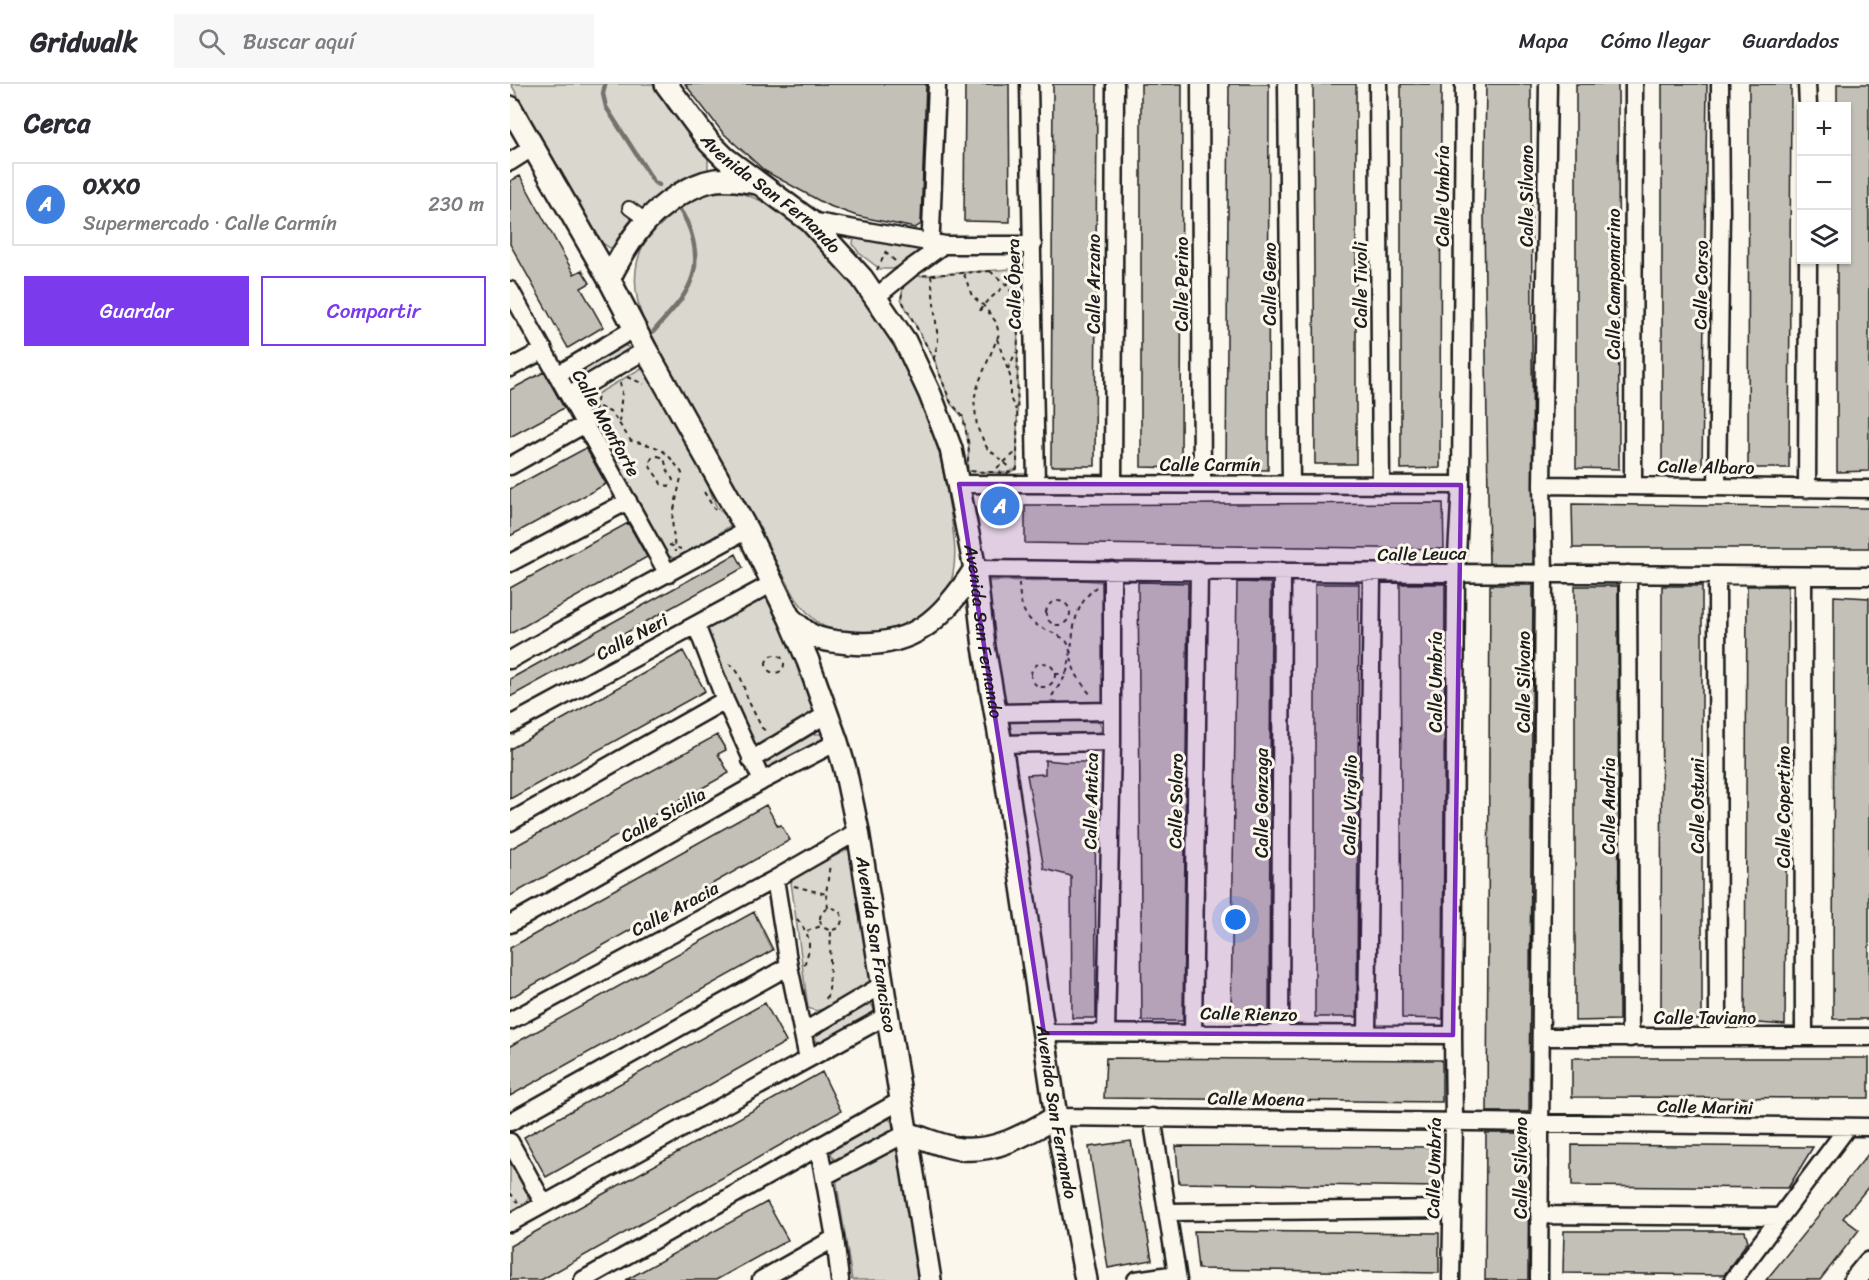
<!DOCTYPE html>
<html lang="es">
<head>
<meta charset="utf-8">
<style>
	body { margin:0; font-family:Sriracha,sans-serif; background:#f7f7f7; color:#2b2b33 }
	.controls { position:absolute; right:18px; top:18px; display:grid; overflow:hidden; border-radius:0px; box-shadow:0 2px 4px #0004 }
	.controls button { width:54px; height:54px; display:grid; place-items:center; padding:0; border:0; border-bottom:2px solid #e1e1e2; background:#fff; color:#2b2b33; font:30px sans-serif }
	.you { position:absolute; left:726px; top:836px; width:21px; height:21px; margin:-15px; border:4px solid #fff; border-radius:50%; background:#1a73e8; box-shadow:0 0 0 9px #1a73e833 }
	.badge { display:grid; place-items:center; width:39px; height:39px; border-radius:50%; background:#7c3aed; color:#fff; font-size:20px; font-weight:700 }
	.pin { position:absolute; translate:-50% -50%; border:3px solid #fff; box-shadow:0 2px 6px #0006 }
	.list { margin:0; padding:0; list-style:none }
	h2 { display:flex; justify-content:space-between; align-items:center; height:78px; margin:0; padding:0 24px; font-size:26px }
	h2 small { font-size:20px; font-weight:400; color:#7c7c81 }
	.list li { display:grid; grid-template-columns:39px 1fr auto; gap:18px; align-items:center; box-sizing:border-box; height:84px; margin:0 12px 12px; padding:0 12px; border:2px solid #e1e1e2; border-radius:0px }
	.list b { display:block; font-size:22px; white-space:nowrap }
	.list p { margin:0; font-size:20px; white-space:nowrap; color:#7c7c81 }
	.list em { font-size:20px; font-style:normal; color:#7c7c81 }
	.actions { display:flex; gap:12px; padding:18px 24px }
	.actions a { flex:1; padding:14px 0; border:2px solid #7c3aed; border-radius:0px; text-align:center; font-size:21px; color:#7c3aed }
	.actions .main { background:#7c3aed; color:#fff }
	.icon { flex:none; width:33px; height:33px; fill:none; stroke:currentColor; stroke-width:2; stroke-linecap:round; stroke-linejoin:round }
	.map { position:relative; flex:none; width:1359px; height:1196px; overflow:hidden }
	header { display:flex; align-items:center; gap:36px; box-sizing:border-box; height:84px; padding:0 30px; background:#fff; border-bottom:2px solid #e1e1e2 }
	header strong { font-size:28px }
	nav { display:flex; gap:33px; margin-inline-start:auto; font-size:21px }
	.search { width:420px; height:54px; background:#f7f7f7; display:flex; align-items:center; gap:15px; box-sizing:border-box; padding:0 21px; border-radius:0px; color:#7c7c81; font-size:22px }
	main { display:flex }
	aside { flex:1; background:#fff }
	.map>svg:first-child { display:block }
	.green { fill:#dad7ce; stroke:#7b7a75; stroke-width:1.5 }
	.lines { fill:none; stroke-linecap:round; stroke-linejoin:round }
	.stream { stroke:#74726e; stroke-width:4.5 }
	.building { fill:#c3c0b8; stroke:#1c1c1c; stroke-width:1.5 }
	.pedestrian-casing { stroke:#1c1c1c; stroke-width:16 }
	.minor-casing { stroke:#1c1c1c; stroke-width:21 }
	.tertiary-casing { stroke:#1c1c1c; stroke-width:26 }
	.path { stroke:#1c1c1c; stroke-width:2; stroke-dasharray:4.5 4.5; stroke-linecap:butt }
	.pedestrian { stroke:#fbf7ec; stroke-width:12 }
	.minor { stroke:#fbf7ec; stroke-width:16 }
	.tertiary { stroke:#fbf7ec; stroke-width:21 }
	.marked { fill:#7b2cbf; fill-opacity:0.2; stroke:#7b2cbf; stroke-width:4.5; stroke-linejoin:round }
	.labels { text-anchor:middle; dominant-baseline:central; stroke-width:6; stroke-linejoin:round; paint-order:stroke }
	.street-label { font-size:18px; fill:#1c1c1c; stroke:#fbf7ec }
</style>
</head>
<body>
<header>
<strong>Gridwalk</strong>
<div class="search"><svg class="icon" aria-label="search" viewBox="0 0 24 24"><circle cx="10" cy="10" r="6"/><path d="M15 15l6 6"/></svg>Buscar aquí</div>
<nav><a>Mapa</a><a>Cómo llegar</a><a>Guardados</a></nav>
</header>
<main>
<aside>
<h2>Cerca<small></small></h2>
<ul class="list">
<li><span class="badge" style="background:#3f7fe0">A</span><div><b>OXXO</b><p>Supermercado · Calle Carmín</p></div><em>230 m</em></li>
</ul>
<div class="actions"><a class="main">Guardar</a><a>Compartir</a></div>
</aside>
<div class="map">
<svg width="1359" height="1196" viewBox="0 0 1359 1196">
	<rect width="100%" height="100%" fill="#fbf7ec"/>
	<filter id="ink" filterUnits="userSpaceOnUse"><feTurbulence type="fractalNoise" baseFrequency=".0167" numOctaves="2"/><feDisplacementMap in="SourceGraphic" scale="12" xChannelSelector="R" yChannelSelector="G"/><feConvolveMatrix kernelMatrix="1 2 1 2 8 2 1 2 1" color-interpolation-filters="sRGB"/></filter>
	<g filter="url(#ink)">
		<path class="green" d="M1 0H144L158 24 198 71V85C188 94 175 94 163 101 140 114 125 141 109 162L100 164 91 158Z
			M222 107C278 119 317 166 351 209 360 220 372 232 379 245 413 300 429 356 439 420 444 451 450 480 437 509 431 522 419 530 407 537 387 550 385 550 361 550 321 549 313 549 287 516L133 235C118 194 124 159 158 130 163 126 167 121 173 118 188 110 205 108 222 107Z
			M344 153 414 160V169L383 185H370L349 169 343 160Z
			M501 185 508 190 507 385 497 389 457 387 459 362 453 333 441 320 424 275 391 215 394 199 407 192Z
			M114 261 118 263 122 269 67 298 64 295V290Z
			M135 282 189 378 207 424 220 435 221 441 177 471 165 475 159 472 76 323 75 317Z
			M572 496 592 498 593 621 494 624 474 497Z
			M254 509 270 537 307 623 306 631 247 664 239 654 193 545Z
			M502 636 589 638 592 645 589 650 506 653 499 647 498 641Z
			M303 650H312L314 653 311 661 259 687 255 684 256 677Z
			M344 762 363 899 317 924 306 927 298 924 281 798 287 792Z
			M360 918 364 925V930L316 956 310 958 306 957 305 949Z
			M378 1035 382 1037 383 1046 324 1076 321 1069 322 1066Z
			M391 1062 415 1196H342L326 1094Z
			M0 1076 19 1110 17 1120 0 1130Z"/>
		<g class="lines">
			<path class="stream" d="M95 0 93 10 96 23 144 98 149 101
				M144 247C157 231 174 216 181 197 191 173 182 140 166 121"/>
		</g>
		<path class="building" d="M175 0H416L411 140 405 144 347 132 317 121 255 87 213 49Z
			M455 0H499L500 138 454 137Z
			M543 0H587L585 382H541Z
			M631 0H672L671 384 631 383Z
			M719 0H759L758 386 716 385Z
			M803 0H846V380H805Z
			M891 0H931L930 384 891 385Z
			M976 0H1021L1023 480H979L974 133Z
			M1066 0H1108L1109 385 1066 384Z
			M1152 0H1197L1192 384 1152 385Z
			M1239 0H1281L1279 384H1238Z
			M1327 0H1359V387L1327 388V176H1336V22H1327Z
			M10 92 64 190 72 186 80 199 71 204 93 243 58 264 0 160V97Z
			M34 288 54 324 0 353V306Z
			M76 364 96 400 0 452V405Z
			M933 419 934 465 515 459V421Z
			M1062 420 1359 424V464H1063Z
			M118 439 137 473 0 550V504Z
			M226 470 233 484 0 613V595Z
			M628 498 678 499 673 937H632Z
			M727 498 761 499 759 935H721Z
			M805 500H849L847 933H805Z
			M890 500H935L933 935 892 934Z
			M980 501H1023L1019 1028H977Z
			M1065 502H1108L1109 936 1065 937Z
			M1152 502H1192V936H1151Z
			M1237 502H1278L1275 941 1235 938Z
			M1324 512 1359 514V935H1323Z
			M173 567 195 607 0 715V665Z
			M207 651 216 666 208 670 219 689 0 812V765Z
			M535 676 555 678H585L586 934H562L561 792 534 785 517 691 535 690Z
			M256 721 268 742 271 741 280 756 0 914V864Z
			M244 828 263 866 0 1012V962Z
			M255 919 276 958 36 1093 14 1053Z
			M596 974 932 976V1018L594 1014Z
			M1062 974H1359V1014L1062 1013Z
			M312 988 331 1027 31 1196H0V1162Z
			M976 1049H1019L1018 1196H975Z
			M621 1057 642 1176 598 1184 579 1063Z
			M1062 1061 1303 1063 1278 1104 1062 1102Z
			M666 1062 929 1063 927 1103 669 1099Z
			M1359 1069V1102L1333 1134 1349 1146 1310 1196H1256Z
			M257 1118 278 1156 206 1196H116Z
			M684 1147 929 1149V1189L688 1185Z
			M1054 1147H1235L1238 1157 1214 1191 1053 1189Z"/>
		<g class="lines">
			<defs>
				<path id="pedestrian" d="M119 124 140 139"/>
				<path id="minor" d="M519 0 526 400
					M690 0 692 400
					M777 0 781 400
					M868 0 871 401
					M1297 0 1298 22
					M0 78 22 64
					M300 137 435 161H523
					M420 170 427 0
					M0 206 158 490
					M366 213 400 185 429 164
					M0 284 34 266
					M47 291 125 244
					M59 311 136 266
					M0 382 75 340
					M449 400 951 401
					M603 400 605 0
					M1032 401 1359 405
					M1123 401 1124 0
					M1207 403 1211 128 1210 0
					M1297 405 1298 176
					M0 479 118 417
					M465 485C763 488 1061 492 1359 492
					M1118 490 1120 954
					M1207 491 1208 953
					M1293 492 1294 953
					M186 541 215 616 252 697
					M0 576 47 549 237 446
					M485 629 602 627
					M0 641 263 499
					M491 660 602 658
					M241 676 317 630
					M0 738 215 616
					M265 795 279 882 298 975
					M0 840 252 697 327 658
					M0 937 265 795 348 747
					M293 948 374 900
					M534 949 943 951
					M596 949 602 658V486
					M683 949 689 486
					M770 950 772 487
					M857 951 862 491
					M1031 953H1359
					M546 1033 1359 1043
					M642 1033 668 1196
					M0 1038 279 882
					M0 1058 34 1120
					M309 1064 325 1154 330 1196
					M315 1092 397 1049
					M658 1128 943 1125
					M1030 1131 1269 1133
					M0 1139 378 931
					M73 1196 390 1017
					M251 1196 325 1154
					M626 1196 667 1190
					M941 1196 944 1038 943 951 946 488 951 401 954 0
					M1029 1196 1034 489 1032 401 1038 0
					M1223 1196 1337 1044"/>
				<g id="tertiary">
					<path id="s1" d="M156 0 199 58 215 74 300 137 352 194 395 257 420 310 441 365 465 485 474 563 491 660 546 1033 576 1196"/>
					<path id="s2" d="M0 23 99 195 136 266 237 446 280 535 298 577 327 658 335 685 348 747 420 1196"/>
					<path d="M99 195C118 158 134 132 170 110 181 104 192 98 205 96 219 94 233 97 247 99"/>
					<path d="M281 535C288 541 295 548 303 552 314 557 328 558 339 559 402 565 433 535 465 485"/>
					<path d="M397 1049C414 1054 433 1063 451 1065 487 1068 516 1050 546 1033"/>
					<path d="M1345 1196 1359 1179"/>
				</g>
			</defs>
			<use href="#pedestrian" class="pedestrian-casing"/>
			<use href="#minor" class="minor-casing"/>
			<use href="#tertiary" class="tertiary-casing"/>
			<path class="path" d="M375 168 386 178
				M367 186 376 167
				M480 187 494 199 508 216 507 385 497 389 457 387 459 362 453 333 440 317 424 275 391 215 394 199 407 192Z
				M454 190 462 212 473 221 486 238 489 250 469 298 464 315 467 343 477 364 502 385
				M421 191 428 257 424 274
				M470 227 473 221 506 192
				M487 255 500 292V314L506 326
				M498 285 506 268
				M117 293 134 300
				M81 319 102 329 121 357C151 363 154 364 172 389L162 435 165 468
				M85 327 88 312
				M109 338 112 308 110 299
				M148 372 154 374 157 385 163 396 159 402 151 400C148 392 142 388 139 380L142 374Z
				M487 384 505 369
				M194 408 205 426
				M159 461 171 465
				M509 499C510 526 515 538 541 548 546 550 554 554 557 558 561 566 561 577 564 585 568 595 575 604 582 612
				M536 529a12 12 0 1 1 24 0a12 12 0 1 1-24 0Z
				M256 580a9 9 0 1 1 18 0a9 9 0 1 1-18 0Z
				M521 591a12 12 0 1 1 24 0a12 12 0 1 1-24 0Z
				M219 580C232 588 232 600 237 613 241 623 247 634 252 644L256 647H258
				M545 590H556
				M542 612C547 604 554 596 557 587 566 556 557 528 586 503
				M284 802 316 810
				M310 835a11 11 0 1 1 22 0a11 11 0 1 1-22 0Z
				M318 824 316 810 320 780
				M287 835C301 852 302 861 294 881
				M297 847 311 842
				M316 915 319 907 321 847
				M0 1109 8 1118"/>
			<use href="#pedestrian" class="pedestrian"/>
			<use href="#minor" class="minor"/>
			<use href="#tertiary" class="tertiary"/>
		</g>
	</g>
	<path class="marked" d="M449 400 951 401 943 951 534 949Z"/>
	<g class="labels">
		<g class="street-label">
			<text stroke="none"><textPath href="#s1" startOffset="153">Avenida San Fernando</textPath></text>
			<text transform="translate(933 112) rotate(-90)">Calle Umbría</text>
			<text transform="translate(1017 112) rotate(-90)">Calle Silvano</text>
			<text transform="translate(504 200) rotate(-91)">Calle Ópera</text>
			<text transform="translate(584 200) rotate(-90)">Calle Arzano</text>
			<text transform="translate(672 200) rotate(-90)">Calle Perino</text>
			<text transform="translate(760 200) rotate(-90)">Calle Geno</text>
			<text transform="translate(1104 200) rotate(-90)">Calle Campomarino</text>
			<text transform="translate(851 201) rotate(-90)">Calle Tivoli</text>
			<text transform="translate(1191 201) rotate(-89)">Calle Corso</text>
			<text transform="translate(96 339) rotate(61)">Calle Monforte</text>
			<text x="700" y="381">Calle Carmín</text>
			<text transform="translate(1196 383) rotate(1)">Calle Albaro</text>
			<text transform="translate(912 470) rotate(-1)">Calle Leuca</text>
			<text stroke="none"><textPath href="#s1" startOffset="657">Avenida San Fernando</textPath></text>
			<text transform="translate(122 553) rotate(-28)">Calle Neri</text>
			<text transform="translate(926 598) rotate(-90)">Calle Umbría</text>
			<text transform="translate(1014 598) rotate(-90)">Calle Silvano</text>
			<text transform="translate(581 717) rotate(-89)">Calle Antica</text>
			<text transform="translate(666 717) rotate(-89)">Calle Solaro</text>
			<text transform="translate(752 719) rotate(-90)">Calle Gonzaga</text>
			<text transform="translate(840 721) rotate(-89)">Calle Virgilio</text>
			<text transform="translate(1099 722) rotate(-90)">Calle Andria</text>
			<text transform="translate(1188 722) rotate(-90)">Calle Ostuni</text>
			<text transform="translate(1274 723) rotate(-90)">Calle Copertino</text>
			<text transform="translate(153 731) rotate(-29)">Calle Sicilia</text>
			<text transform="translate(165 825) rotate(-28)">Calle Aracia</text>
			<text stroke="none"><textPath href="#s2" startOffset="922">Avenida San Francisco</textPath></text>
			<text transform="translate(739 930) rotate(1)">Calle Rienzo</text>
			<text x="1195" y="934">Calle Taviano</text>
			<text transform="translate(746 1015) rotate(1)">Calle Moena</text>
			<text transform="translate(1195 1023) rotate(1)">Calle Marini</text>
			<text stroke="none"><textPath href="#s1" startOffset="1143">Avenida San Fernando</textPath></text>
			<text transform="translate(924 1084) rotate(-89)">Calle Umbría</text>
			<text transform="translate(1011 1084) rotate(-90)">Calle Silvano</text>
		</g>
	</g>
</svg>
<div class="controls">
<button>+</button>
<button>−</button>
<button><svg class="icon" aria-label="layers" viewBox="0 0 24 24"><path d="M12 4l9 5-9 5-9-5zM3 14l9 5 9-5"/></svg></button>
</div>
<div class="you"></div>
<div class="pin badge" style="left:490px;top:422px;background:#3f7fe0">A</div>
</div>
</main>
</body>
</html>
